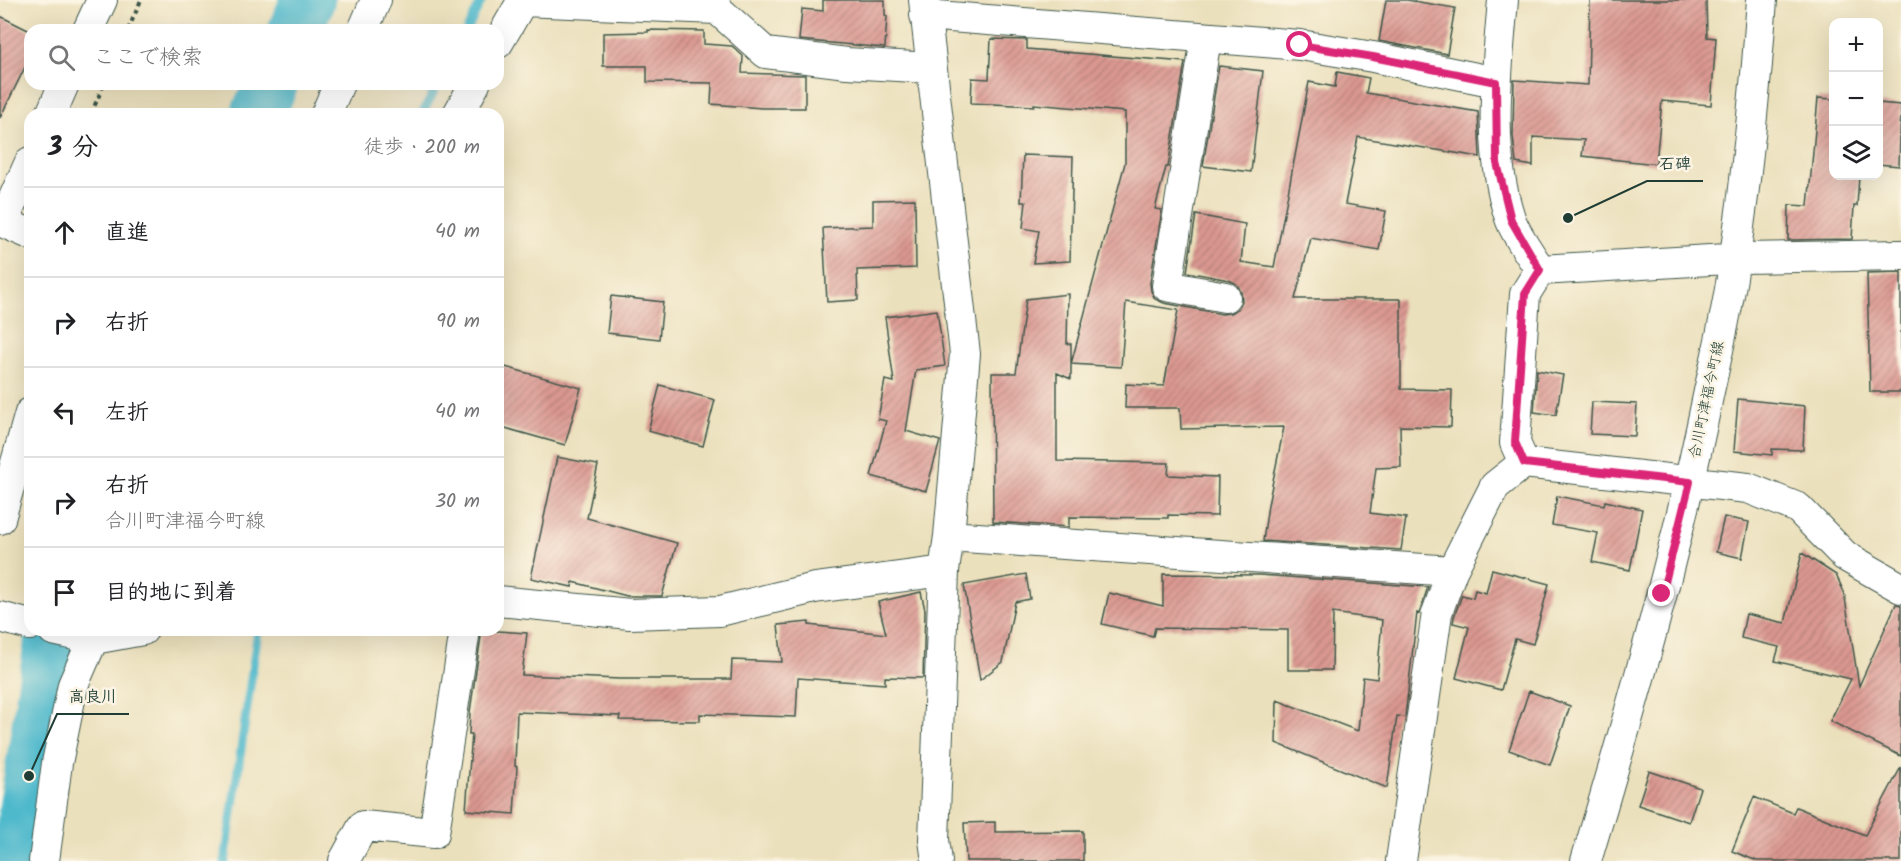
<!DOCTYPE html>
<html lang="ja">
<head>
<meta charset="utf-8">
<style>
	body { margin:0; font-family:Kalam,"Klee One",sans-serif; background:#f2f2f2; color:#202124 }
	.controls { position:absolute; right:18px; top:18px; display:grid; overflow:hidden; border-radius:12px; box-shadow:0 6px 24px #0002 }
	.controls button { width:54px; height:54px; display:grid; place-items:center; padding:0; border:0; border-bottom:2px solid #e0e0e0; background:#fff; color:#202124; font:30px sans-serif }
	.stop { position:absolute; width:18px; height:18px; margin:-14px; border:4px solid #db2777; border-radius:50%; background:#fff }
	.stop.end { background:#db2777; border-color:#fff; box-shadow:0 2px 6px #0008 }
	.list { margin:0; padding:0; list-style:none }
	h2 { display:flex; justify-content:space-between; align-items:center; height:78px; margin:0; padding:0 24px; font-size:26px }
	h2 small { font-size:20px; font-weight:400; color:#757577 }
	.list li { display:grid; grid-template-columns:39px 1fr auto; gap:18px; align-items:center; box-sizing:border-box; height:90px; padding:0 24px; border-top:2px solid #e0e0e0 }
	.list b { display:block; font-size:22px; white-space:nowrap }
	.list p { margin:0; font-size:20px; white-space:nowrap; color:#757577 }
	.list em { font-size:20px; font-style:normal; color:#757577 }
	.icon { flex:none; width:33px; height:33px; fill:none; stroke:currentColor; stroke-width:2; stroke-linecap:round; stroke-linejoin:round }
	.map { position:relative; flex:none; width:1901px; height:861px; overflow:hidden }
	.search { position:absolute; background:#fff; box-shadow:0 6px 24px #0002; left:24px; top:24px; width:480px; height:66px; display:flex; align-items:center; gap:15px; box-sizing:border-box; padding:0 21px; border-radius:18px; color:#757577; font-size:22px }
	.panel { position:absolute; background:#fff; box-shadow:0 6px 24px #0002; left:24px; top:108px; width:480px; height:528px; border-radius:18px }
	.map>svg:first-child { display:block }
	.lines { fill:none; stroke-linecap:round; stroke-linejoin:round }
	.stream { stroke:#4fb9cc; stroke-width:9 }
	.river { stroke:#4fb9cc; stroke-width:54 }
	.building { fill:url(#building-hatch) }
	.minor-casing { stroke:#3e5548; stroke-width:32 }
	.path { stroke:#3e5548; stroke-width:4; stroke-dasharray:4.5 4.5; stroke-linecap:butt }
	.minor { stroke:#fff; stroke-width:30 }
	.route { stroke:#db2777; stroke-width:8 }
	.labels { text-anchor:middle; dominant-baseline:central; stroke-width:5; stroke-linejoin:round; paint-order:stroke }
	.street-label { font-size:15px; fill:#1f3d34; stroke:#fcf5e5 }
	.leader { fill:none; stroke:#1f3d34; stroke-width:2 }
	.callout-dot { fill:#1f3d34; stroke:#fcf5e5; stroke-width:2 }
	.callout-label { font-size:16px; text-anchor:middle; font-weight:bold; fill:#1f3d34; stroke:#fcf5e5; stroke-width:5; stroke-linejoin:round; paint-order:stroke }
</style>
</head>
<body>
<div class="map">
<svg width="1901" height="861" viewBox="0 0 1901 861">
	<defs>
		<pattern id="building-hatch" width="6" height="6" patternUnits="userSpaceOnUse" patternTransform="scale(1.5)"><rect width="6" height="6" fill="#db9891"/><path d="M-1 1l2-2M0 6l6-6M5 7l2-2" fill="none" stroke="#b17d77"/></pattern>
	</defs>
	<rect width="100%" height="100%" fill="#fcf5e5"/>
	<filter id="ink" filterUnits="userSpaceOnUse"><feTurbulence type="fractalNoise" baseFrequency=".0167" numOctaves="2"/><feDisplacementMap in="SourceGraphic" scale="12" xChannelSelector="R" yChannelSelector="G"/><feConvolveMatrix kernelMatrix="1 2 1 2 8 2 1 2 1" color-interpolation-filters="sRGB"/></filter>
	<filter id="wash" filterUnits="userSpaceOnUse"><feTurbulence type="fractalNoise" baseFrequency=".008" numOctaves="4" result="noise"/><feDisplacementMap in="SourceGraphic" scale="24" xChannelSelector="R" yChannelSelector="G"/><feGaussianBlur stdDeviation="1.35" result="paint"/><feColorMatrix in="noise" values="0 0 0 0 0 0 0 0 0 0 0 0 0 0 0 0 0 1.4 0 .05"/><feComposite in="paint" operator="in"/></filter>
	<g filter="url(#wash)">
		<rect width="100%" height="100%" fill="#ebe0bc"/>
		<g class="lines">
			<path class="stream" d="M467 30 482 0
				M422 114 438 84
				M225 861 258 630"/>
			<path class="river" d="M295 30 308 0
				M258 114 271 84
				M18 861 53 630"/>
		</g>
		<g id="blocks">
			<path class="building" d="M823 0H885V15L887 16 885 48 799 40 802 9 823 11Z
				M1386 0H1407L1455 8 1447 54 1379 41Z
				M1590 0H1706L1707 37 1716 38 1711 105 1662 101 1656 164 1582 156 1584 140 1533 137V166L1516 163 1513 136 1514 80 1588 85Z
				M0 16 30 31V57L0 118Z
				M648 30 704 31V44L732 46 743 56 742 73 805 75V108H762L711 104 712 83 647 82V66H603V33L648 32Z
				M991 39 1027 40V49L1185 62 1168 167H1166L1155 209 1162 210 1150 283 1151 291 1155 299 1164 303 1222 314 1230 313 1238 309 1242 301 1241 292 1237 284 1229 280 1187 272 1196 215 1245 224 1241 262 1274 267 1309 82 1335 87 1337 72 1369 78 1366 93 1478 112 1480 157 1358 137 1345 204 1386 211 1379 250 1311 238 1295 299H1401V389L1452 390 1451 427 1400 426 1401 467 1376 468 1370 513 1406 518 1401 550 1263 541 1268 505 1284 427 1181 429 1180 408H1125L1126 384 1164 386 1178 310 1126 302 1121 367 1071 364 1125 163V112L1034 104V106L971 103 972 78 989 79Z
				M1219 66 1263 71 1251 172 1203 166Z
				M1818 98 1833 99V176H1859L1857 206H1854L1852 239 1788 240 1789 205 1808 206Z
				M1878 103 1901 105 1899 166 1878 164Z
				M1023 155 1073 157 1070 261 1033 263 1039 231 1023 228 1026 202H1021Z
				M915 199 916 268 857 270 858 300 827 302 823 228 873 226V200Z
				M1901 272V392H1870L1867 273Z
				M1068 294 1067 344H1071V379L1057 373V461L1169 463 1168 475 1218 477 1217 516 1168 515V518L1069 517V527L993 522 992 373H1016L1026 299Z
				M611 296 663 302 659 339 607 333Z
				M937 310 945 366 916 370 906 431 940 441 926 491 871 476 886 421 878 419 885 380 894 382 885 317Z
				M498 365 581 388 565 445 498 426Z
				M1537 370 1563 375 1556 415 1534 412Z
				M660 385 715 400 703 446 648 431Z
				M1738 399 1805 406 1803 450 1772 449V455L1734 451Z
				M1592 402 1637 404 1635 436 1590 434Z
				M557 457 598 465 587 518 677 543 662 596H627L573 582 572 587 531 578Z
				M1557 496 1604 505 1605 501 1642 509 1630 570 1592 562 1598 533 1552 525Z
				M1724 517 1749 522 1742 558 1716 552Z
				M1802 553 1836 575 1844 592 1859 686 1896 604 1901 605V756L1830 721 1851 679 1775 661 1779 647 1741 638 1746 614 1785 623Z
				M1492 569 1549 584 1533 644 1515 639 1501 690 1456 678 1469 627 1453 623 1454 617 1462 595 1473 598 1475 590 1486 593Z
				M1026 574 1030 599 1015 602 1003 662 980 680 964 585Z
				M1163 574 1259 575 1428 587 1419 614 1417 613 1405 717 1397 716 1387 788 1276 743 1277 700 1358 731 1363 677 1377 679 1382 620 1333 613 1332 670H1288V630L1155 628 1153 636 1102 624 1109 593 1163 606Z
				M921 592 925 610 923 678 885 677V684L798 678 796 717 700 714V721L619 720 620 716 517 712 515 766 517 767 514 814 466 810 472 734H469L470 712 482 630 527 633 522 675 620 679H731L732 660 782 662 778 625 809 622V625L886 634 878 602Z
				M1529 691 1570 706 1550 765 1509 750Z
				M1901 767V861H1757L1732 851 1754 797 1793 813 1796 807 1865 835Z
				M1649 771 1700 788 1689 822 1638 805Z
				M995 822V832L1083 831V861H966L964 823Z"/>
		</g>
	</g>
	<g filter="url(#ink)">
		<use href="#blocks" fill-opacity="0" stroke="#3e5548" stroke-width="1.5"/>
		<g class="lines">
			<defs>
				<path id="minor" d="M924 0 965 354 949 536 944 571 934 840 937 861
					M1503 0C1497 72 1487 148 1510 218 1516 236 1531 254 1540 270
					M522 1 717 9 766 53 847 63 931 68
					M925 15 1300 45 1373 57 1496 82
					M88 30 102 0
					M363 30 376 0
					M1206 38 1167 286 1225 297
					M498 43 523 0
					M51 114 64 84
					M326 114 339 84
					M458 114 475 84
					M0 221 30 234
					M3 222 30 162
					M1540 270 1744 258 1901 255
					M1524 463 1515 443 1525 294 1540 270
					M0 519 30 413
					M949 536 1452 571
					M498 601 630 614 720 611 815 588 944 571
					M0 617 30 625
					M53 630 94 639 143 630
					M44 861 57 763 73 685 97 630
					M344 861 363 826 434 833 465 630
					M1401 861 1437 613 1452 571 1495 486 1524 463 1748 488 1798 508 1845 556 1901 588
					M1586 861C1632 707 1676 553 1708 396 1718 350 1729 304 1735 257 1747 172 1756 86 1762 0"/>
			</defs>
			<use href="#minor" class="minor-casing"/>
			<path class="path" d="M128 30 141 0
				M91 114 104 84"/>
			<use href="#minor" class="minor"/>
		</g>
	</g>
	<g class="lines" filter="url(#ink)">
		<path class="route" d="M1300 45 1373 57 1496 82 1497 163 1511 220 1540 270 1525 294 1515 442 1524 463 1690 482 1662 594"/>
	</g>
	<g class="labels">
		<g class="street-label">
			<text transform="translate(1707 400) rotate(-78)">合川町津福今町線</text>
		</g>
	</g>
	<path class="leader" d="M1568 218L1647 181H1703M29 776L57 714H129"/>
	<g class="callout-dot">
		<circle cx="1568" cy="218" r="6"/>
		<circle cx="29" cy="776" r="6"/>
	</g>
	<g class="callout-label">
		<text x="1675" y="169">石碑</text>
		<text x="93" y="702">高良川</text>
	</g>
</svg>
<div class="controls">
<button>+</button>
<button>−</button>
<button><svg class="icon" aria-label="layers" viewBox="0 0 24 24"><path d="M12 4l9 5-9 5-9-5zM3 14l9 5 9-5"/></svg></button>
</div>
<div class="stop" style="left:1300px;top:45px"></div>
<div class="stop end" style="left:1662px;top:594px"></div>
<div class="search"><svg class="icon" aria-label="search" viewBox="0 0 24 24"><circle cx="10" cy="10" r="6"/><path d="M15 15l6 6"/></svg>ここで検索</div>
<section class="panel">
<h2>3 分<small>徒歩 · 200 m</small></h2>
<ul class="list">
<li><svg class="icon" aria-label="ahead" viewBox="0 0 24 24"><path d="M12 20V5M6 11l6-6 6 6"/></svg><div><b>直進</b></div><em>40 m</em></li>
<li><svg class="icon" aria-label="right" viewBox="0 0 24 24"><path d="M7 20v-9h11M14 6l5 5-5 5"/></svg><div><b>右折</b></div><em>90 m</em></li>
<li><svg class="icon" aria-label="left" viewBox="0 0 24 24"><path d="M17 20v-9H6M10 6l-5 5 5 5"/></svg><div><b>左折</b></div><em>40 m</em></li>
<li><svg class="icon" aria-label="right" viewBox="0 0 24 24"><path d="M7 20v-9h11M14 6l5 5-5 5"/></svg><div><b>右折</b><p>合川町津福今町線</p></div><em>30 m</em></li>
<li><svg class="icon" aria-label="arrive" viewBox="0 0 24 24"><path d="M6 21V4h12l-3 4 3 4H6"/></svg><div><b>目的地に到着</b></div></li>
</ul>
</section>
</div>
</body>
</html>
